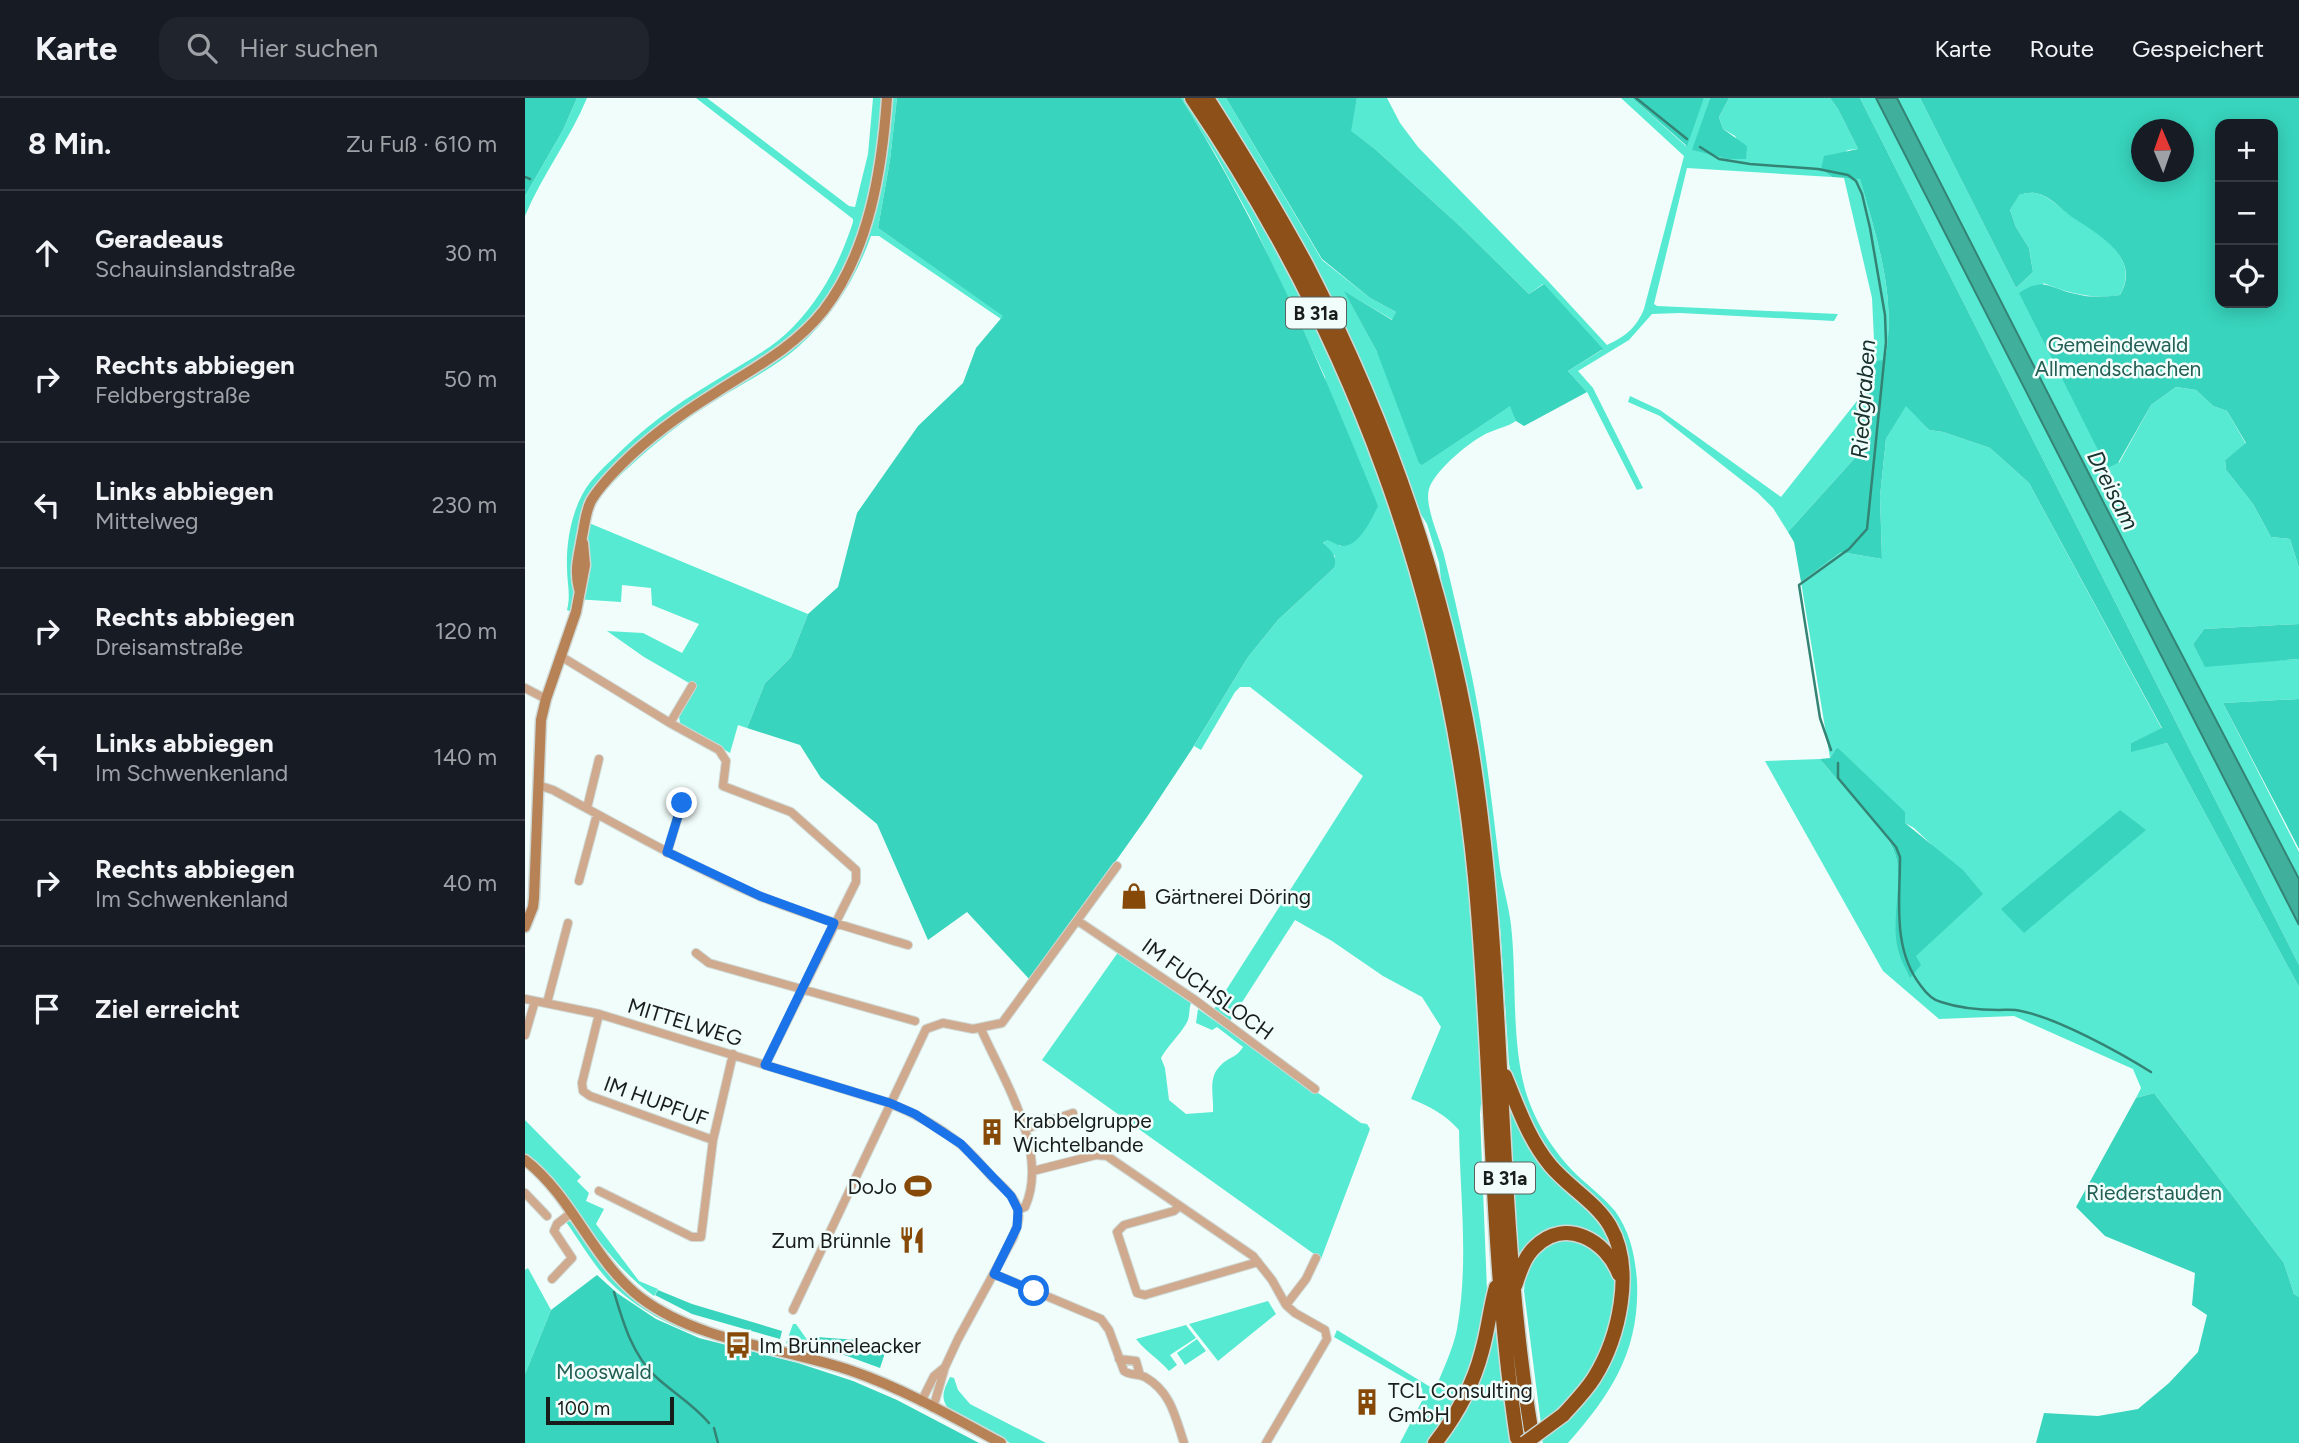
<!DOCTYPE html>
<html lang="de">
<head>
<meta charset="utf-8">
<style>
	body { margin:0; font-family:Figtree,sans-serif; background:#20242c; color:#f1f3f6 }
	.controls { position:absolute; right:21px; top:21px; display:grid; overflow:hidden; border-radius:14px; box-shadow:0 4px 18px #0003 }
	.controls button { width:63px; height:63px; display:grid; place-items:center; padding:0; border:0; border-bottom:2px solid #363941; background:#171b24; color:#f1f3f6; font:35px sans-serif }
	.compass { position:absolute; left:1606px; top:21px; width:63px; height:63px; border-radius:50%; background:#171b24; box-shadow:0 4px 18px #0003; rotate:358deg }
	.scale { position:absolute; left:21px; bottom:18px; width:128px; box-sizing:border-box; padding-left:7px; border:4px solid #181c1b; border-top:0; font-size:19px; line-height:24px; white-space:nowrap; color:#181c1b; -webkit-text-stroke:5px #f1fdfa; paint-order:stroke }
	.stop { position:absolute; width:21px; height:21px; margin:-16px; border:5px solid #1a73e8; border-radius:50%; background:#fff }
	.stop.end { background:#1a73e8; border-color:#fff; box-shadow:0 2px 7px #0008 }
	.list { margin:0; padding:0; list-style:none }
	h2 { display:flex; justify-content:space-between; align-items:center; height:91px; margin:0; padding:0 28px; font-size:30px }
	h2 small { font-size:23px; font-weight:400; color:#9ea1a6 }
	.list li { display:grid; grid-template-columns:46px 1fr auto; gap:21px; align-items:center; box-sizing:border-box; height:126px; padding:0 28px; border-top:2px solid #363941 }
	.list b { display:block; font-size:26px; white-space:nowrap }
	.list p { margin:0; font-size:23px; white-space:nowrap; color:#9ea1a6 }
	.list em { font-size:23px; font-style:normal; color:#9ea1a6 }
	.icon { flex:none; width:38px; height:38px; fill:none; stroke:currentColor; stroke-width:2; stroke-linecap:round; stroke-linejoin:round }
	.map { position:relative; flex:none; width:1774px; height:1345px; overflow:hidden }
	header { display:flex; align-items:center; gap:42px; box-sizing:border-box; height:98px; padding:0 35px; background:#171b24; border-bottom:2px solid #363941 }
	header strong { font-size:33px }
	nav { display:flex; gap:38px; margin-inline-start:auto; font-size:24px }
	.search { width:490px; height:63px; background:#20242c; display:flex; align-items:center; gap:18px; box-sizing:border-box; padding:0 24px; border-radius:21px; color:#9ea1a6; font-size:26px }
	main { display:flex }
	aside { flex:1; background:#171b24 }
	.map>svg:first-child { display:block }
	.green { fill:#57ead2 }
	.forest { fill:#38d4bd; fill-rule:evenodd }
	.water { fill:#40b09d; stroke:#348476; stroke-width:2 }
	.lines { fill:none; stroke-linecap:round; stroke-linejoin:round }
	.stream { stroke:#348476; stroke-width:2.5 }
	.street-casing { stroke:#ced9d6; stroke-width:10 }
	.secondary-casing { stroke:#ced9d6; stroke-width:13 }
	.highway-casing { stroke:#ced9d6; stroke-width:17 }
	.street { stroke:#cfaa8e; stroke-width:8 }
	.secondary { stroke:#b88257; stroke-width:10 }
	.highway { stroke:#8c5018; stroke-width:14 }
	.highway-bridge-casing { stroke:#ced9d6; stroke-width:17; stroke-linecap:butt }
	.highway-bridge { stroke:#8c5018; stroke-width:14 }
	.route { stroke:#1a73e8; stroke-width:9 }
	.labels { text-anchor:middle; dominant-baseline:central; stroke-width:5; stroke-linejoin:round; paint-order:stroke }
	.shield { fill:#f1fdfa; stroke:#59605e; stroke-width:2 }
	.shield-label { font-size:19px; font-weight:bold; fill:#181c1b }
	.park-label { font-size:21px; fill:#245f55; stroke:#f1fdfa }
	.poi-label { font-size:21px; fill:#181c1b; stroke:#f1fdfa; text-anchor:start }
	.street-label { font-size:21px; fill:#181c1b; stroke:#f1fdfa }
	.water-label { font-size:23px; font-style:italic; fill:#18312c; stroke:#f1fdfa }
</style>
</head>
<body>
<header>
<strong>Karte</strong>
<div class="search"><svg class="icon" aria-label="search" viewBox="0 0 24 24"><circle cx="10" cy="10" r="6"/><path d="M15 15l6 6"/></svg>Hier suchen</div>
<nav><a>Karte</a><a>Route</a><a>Gespeichert</a></nav>
</header>
<main>
<aside>
<h2>8 Min.<small>Zu Fuß · 610 m</small></h2>
<ul class="list">
<li><svg class="icon" aria-label="ahead" viewBox="0 0 24 24"><path d="M12 20V5M6 11l6-6 6 6"/></svg><div><b>Geradeaus</b><p>Schauinslandstraße</p></div><em>30 m</em></li>
<li><svg class="icon" aria-label="right" viewBox="0 0 24 24"><path d="M7 20v-9h11M14 6l5 5-5 5"/></svg><div><b>Rechts abbiegen</b><p>Feldbergstraße</p></div><em>50 m</em></li>
<li><svg class="icon" aria-label="left" viewBox="0 0 24 24"><path d="M17 20v-9H6M10 6l-5 5 5 5"/></svg><div><b>Links abbiegen</b><p>Mittelweg</p></div><em>230 m</em></li>
<li><svg class="icon" aria-label="right" viewBox="0 0 24 24"><path d="M7 20v-9h11M14 6l5 5-5 5"/></svg><div><b>Rechts abbiegen</b><p>Dreisamstraße</p></div><em>120 m</em></li>
<li><svg class="icon" aria-label="left" viewBox="0 0 24 24"><path d="M17 20v-9H6M10 6l-5 5 5 5"/></svg><div><b>Links abbiegen</b><p>Im Schwenkenland</p></div><em>140 m</em></li>
<li><svg class="icon" aria-label="right" viewBox="0 0 24 24"><path d="M7 20v-9h11M14 6l5 5-5 5"/></svg><div><b>Rechts abbiegen</b><p>Im Schwenkenland</p></div><em>40 m</em></li>
<li><svg class="icon" aria-label="arrive" viewBox="0 0 24 24"><path d="M6 21V4h12l-3 4 3 4H6"/></svg><div><b>Ziel erreicht</b></div></li>
</ul>
</aside>
<div class="map">
<svg width="1774" height="1345" viewBox="0 0 1774 1345">
	<rect width="100%" height="100%" fill="#f1fdfa"/>
	<path class="green" d="M52 0H62C45 41 17 77 0 118V98L38 32Z
		M171 0H182L324 108 330 109 343 56 348 0H372L365 62 353 130 479 218 476 221 354 138H346C331 180 307 219 273 249 248 271 216 286 188 304 157 323 130 345 103 370 86 386 69 401 64 425L283 516 266 559 240 585 222 630 213 627 205 655 155 625 154 619 171 589 119 559 82 533 118 535 157 555 174 526 127 507 126 490 97 487 96 504 50 501 47 514 42 512C46 497 42 485 42 470 41 446 46 418 57 397 66 379 85 364 99 350 129 321 163 299 198 278 222 263 248 250 268 229 297 199 315 164 328 124V121Z
		M656 0H663L728 104 796 234 868 411 904 533 926 642 943 767 957 995 955 1016 962 1192 958 1229 935 1304 906 1345H875L898 1301 897 1290 809 1239 812 1232 907 1290 912 1287C919 1269 928 1251 932 1231 944 1165 935 1098 934 1032 922 1018 903 1007 886 1001L916 929 897 899 858 878 807 843 770 822 705 923 689 911 838 678 725 589H715L710 594 676 652 669 648 723 559 753 522 809 470 810 458 798 446 802 441 816 448 800 279 727 123 691 57Z
		M689 0H701L797 162 845 200 871 214 868 222 820 194 852 254 958 324 986 307 991 323C982 329 974 330 965 334 947 341 909 373 904 391 899 407 915 441 919 457 927 489 934 520 941 552 958 623 966 698 975 771 978 790 984 808 986 827 992 880 986 940 1000 991 1009 1023 1029 1055 1053 1078 1065 1089 1079 1100 1090 1113 1105 1134 1110 1157 1112 1183 1115 1252 1087 1295 1043 1345H1018L1017 1341 1049 1313 1081 1267 1098 1151 1017 1053 988 985 984 966 975 827 932 549 917 490 914 465 902 426 892 410Z
		M832 0H862L875 25 893 49 1023 183 1082 247C1101 238 1111 230 1119 211L1159 58 1096 0H1107L1161 48 1177 4 1179 0H1185L1168 52 1203 61 1221 60 1210 38 1198 31 1194 19 1204 0H1305L1313 11 1333 51 1323 52 1296 71 1307 79 1162 70 1129 206 1132 208 1313 216 1309 223 1155 215 1127 216 1104 242 1053 273 1068 290 1118 390 1112 392 1062 294 1043 273 1077 252 1018 186 1004 196 935 128 850 51 825 33Z
		M1335 0H1351L1774 827V867Z
		M1372 0H1395L1491 190 1508 174 1504 150 1491 129 1485 112 1493 97C1498 96 1505 94 1510 95 1523 97 1536 111 1547 118 1574 136 1616 159 1595 197 1567 202 1544 195 1518 185L1594 365 1626 307 1651 289 1671 292 1688 308 1702 313 1721 346 1700 362 1701 372 1728 406 1746 439 1765 441 1774 470V526L1679 531 1668 546 1680 568 1774 561V601L1698 605 1774 754V781L1632 509Z
		M1319 80H1335C1352 142 1372 198 1360 263H1350L1347 200Z
		M1343 289 1346 342 1263 434 1248 410 1233 395 1135 318 1103 304 1105 298 1135 312 1256 399Z
		M1381 307 1404 332 1418 334 1465 350 1504 385 1637 631 1606 645V653L1642 645 1774 889V1199L1769 1196 1759 1165 1629 995 1611 1000 1616 990 1608 971 1489 918 1414 921 1358 873 1240 663 1295 661C1317 690 1361 725 1371 759 1381 794 1362 833 1380 867L1391 858 1407 747 1389 730 1380 725 1312 649 1305 660 1276 484 1316 454 1357 461 1355 398 1361 341Z
		M594 853 667 903C663 910 666 918 661 926 654 938 643 947 636 960L640 970 644 1002 661 1016 688 1014C689 996 682 979 697 966 706 958 711 960 718 949L692 929 687 932 671 925 673 911 836 1025 842 1026 845 1031 796 1161 517 962Z
		M983 996 992 1019 1081 1129 1093 1158 1030 1134 992 1175Z
		M0 1022 56 1079 52 1083 64 1095 61 1103 79 1111 71 1126 114 1183 133 1191 129 1198C96 1175 72 1141 48 1109 34 1090 20 1070 0 1056Z
		M43 1123 47 1124 88 1179 189 1238 188 1241C154 1233 117 1214 91 1190 71 1172 57 1146 41 1124Z
		M1042 1141 1065 1145 1088 1171 1092 1187 1084 1235 1073 1262 1060 1284 1039 1308 1016 1326 999 1193C1001 1161 1012 1149 1042 1141Z
		M3 1170 26 1212 0 1276V1172Z
		M743 1203 751 1216 693 1263 664 1226Z
		M968 1213 986 1345H915Z
		M268 1226H271L283 1243 284 1251 261 1245Z
		M661 1227 671 1240 645 1257 652 1267 644 1273C633 1260 623 1256 611 1241Z
		M672 1241 681 1253 660 1267 652 1255Z
		M425 1279 429 1280 433 1292 445 1306 521 1345H485L425 1312C414 1301 419 1291 425 1279Z"/>
	<path class="forest" d="M0 0H52L38 32 0 98Z
		M372 0H656C737 129 796 267 853 408 847 420 835 447 819 448 813 448 808 444 802 442L798 445C806 453 813 457 809 470L753 522 723 559 667 651 622 719 506 883 442 814 403 842 352 726 296 680 275 647 222 630 240 585 266 559 283 516 313 489 332 415 393 328 438 285 451 250 478 218 353 130 365 62Z
		M701 0H832L826 33 850 51 935 128 1004 196 1019 186 1078 251 1043 273 1062 294 999 328 991 323 985 308 897 367 894 365 852 254 819 193 867 222 871 214 845 200 797 161Z
		M1107 0H1179L1162 48Z
		M1185 0H1204L1194 19 1198 31 1222 48 1221 61H1202L1167 52Z
		M1305 0H1335L1774 867V889L1642 645 1606 654V645L1637 630 1504 385 1465 350 1418 334 1404 332 1381 308 1361 341 1355 398 1357 461 1316 454 1276 484 1269 444 1263 434 1346 342 1343 289 1350 263 1360 262C1372 199 1352 141 1335 81L1307 79 1296 71 1299 58 1333 51 1313 11Z
		M1395 0H1774V470L1765 441 1746 439 1728 406 1701 372 1700 362 1721 345 1702 313 1688 308 1671 292 1651 289 1626 307 1593 365 1582 370 1494 195C1520 178 1525 191 1551 196 1566 200 1579 199 1595 197 1617 160 1573 136 1547 119 1536 111 1524 97 1510 95 1505 94 1498 96 1494 97L1485 112 1491 129 1504 150 1508 174 1491 190ZM1695 26H1748V205H1695ZM1616 32H1658V74H1616Z
		M1774 526V561L1680 569 1668 546 1679 531Z
		M1774 601V751L1698 605Z
		M1312 649 1380 714V725L1438 772 1458 796 1391 858 1396 867 1385 880C1382 872 1376 863 1374 855 1365 826 1377 793 1372 763 1366 730 1316 689 1295 661L1305 660Z
		M1595 712 1621 732 1499 835 1476 811Z
		M1629 995 1759 1165 1769 1196 1774 1199V1345H1511L1519 1315 1573 1318 1613 1311 1644 1285 1673 1254 1682 1217 1667 1207 1670 1175 1580 1138 1551 1109 1611 1000Z
		M72 1177 92 1195 131 1221 174 1240 273 1265 328 1283 372 1302 454 1345H0V1276L26 1212Z
		M133 1192 167 1206 257 1233 255 1241 167 1216 130 1197Z
		M291 1239 332 1242 360 1255 355 1270 292 1247Z"/>
	<path class="water" d="M1351 0H1372L1632 509 1774 781V827Z"/>
	<g class="lines">
		<path class="stream" d="M1111 0 1162 41
			M1175 49 1194 61 1225 66 1293 71 1323 77 1331 83 1337 96 1345 130 1360 217 1361 244 1342 431 1324 451 1274 487 1295 620 1306 652
			M0 79 5 81
			M1313 665V680L1371 749 1375 759C1375 802 1367 851 1396 888 1401 895 1407 902 1416 904 1434 910 1455 912 1474 912 1482 912 1488 911 1496 913 1532 920 1594 954 1626 974
			M89 1194C98 1224 107 1256 130 1278 148 1295 167 1305 184 1325
			M189 1330 193 1345"/>
		<defs>
			<path id="street" d="M37 559 145 625 194 652 201 663 198 688 266 714 331 772V784L240 967
				M0 590 21 601
				M145 625 167 588
				M13 687 28 692C96 729 163 767 234 798 283 818 333 832 383 847
				M62 710 74 661
				M142 755 157 705
				M54 783 72 716
				M553 823 670 902 790 991
				M171 855 184 865 390 923
				M0 901 74 916 364 1005C389 1015 413 1028 434 1045 447 1055 457 1068 468 1080 477 1088 488 1097 492 1108 496 1120 492 1129 488 1140L433 1241 420 1269 408 1310
				M22 905 43 825
				M74 916 57 985 58 993 65 998 188 1042
				M456 931C478 981 525 1054 500 1109L493 1112
				M0 937 10 903
				M500 1031 548 1015
				M508 1073 571 1057 582 1058 728 1158 747 1182 761 1207 770 1215 800 1232 802 1241 741 1345
				M74 1093 167 1139H176L188 1042 208 956
				M0 1095 22 1118
				M654 1108 649 1113 599 1127 592 1134 612 1195 620 1197 733 1164
				M469 1176 576 1221 584 1232 599 1273C606 1278 612 1275 620 1279 646 1294 650 1318 659 1345
				M27 1181 47 1160 29 1133 32 1126 46 1115
				M761 1207 781 1181 791 1160
				M268 1212 401 931 418 925 448 931 477 925 592 768
				M594 1261 611 1263 615 1277
				M396 1304 409 1278 420 1269"/>
			<path id="secondary" d="M54 491C49 471 54 458 57 439 60 426 60 415 66 403 74 389 86 377 97 366 125 338 156 316 190 295 229 270 270 249 299 212 344 153 357 72 362 0
				M0 829 8 809 9 800 16 622 21 601 51 514 60 467 58 445
				M0 1062C48 1099 68 1163 116 1200 176 1245 258 1249 327 1273 379 1291 428 1319 476 1345"/>
			<path id="highway" d="M667 0C828 238 922 493 950 779 968 966 964 1154 992 1340
				M682 0C717 55 751 111 782 168 860 319 917 481 946 649 983 875 969 1105 1006 1331
				M980 978C993 1009 1003 1040 1025 1067 1043 1089 1071 1104 1085 1128 1110 1171 1094 1240 1069 1280 1060 1294 1049 1305 1038 1317
				M990 1188C995 1174 999 1159 1010 1149 1040 1119 1081 1142 1094 1176
				M910 1345C932 1317 948 1288 957 1253 963 1232 965 1210 971 1189"/>
		</defs>
		<use href="#street" class="street-casing"/>
		<use href="#secondary" class="secondary-casing"/>
		<use href="#highway" class="highway-casing"/>
		<use href="#street" class="street"/>
		<use href="#secondary" class="secondary"/>
		<use href="#highway" class="highway"/>
		<defs>
			<path id="highway-bridge" d="M1000 1345 1038 1317"/>
		</defs>
		<use href="#highway-bridge" class="highway-bridge-casing"/>
		<use href="#highway-bridge" class="highway-bridge"/>
	</g>
	<g class="lines">
		<path class="route" d="M157 705 142 754 235 798 309 825 240 967 365 1005 390 1016 436 1046 486 1098 493 1112 492 1129 469 1176 509 1193"/>
	</g>
	<defs>
		<symbol id="shop-bare" viewBox="-9 -9 18 18"><path d="M-5-2.5h2.3a2.7 3.5 0 0 1 5.4 0H5L5.5 6h-11ZM-1.5-2.5h3a1.5 2.3 0 0 0-3 0Z" fill="#864908" stroke="#f1fdfa" stroke-width="2.5" paint-order="stroke"/></symbol>
		<symbol id="building-bare" viewBox="-9 -9 18 18"><path d="M-4-6H4V6H1V3H-1V6H-4ZM-2.5-4.3h1.7v1.8h-1.7ZM.8-4.3h1.7v1.8H.8ZM-2.5-1h1.7V.8h-1.7ZM.8-1h1.7V.8H.8Z" fill="#864908" stroke="#f1fdfa" stroke-width="2.5" paint-order="stroke"/></symbol>
		<symbol id="stadium-bare" viewBox="-9 -9 18 18"><path d="M0-5a6.5 5 0 1 0 0 10a6.5 5 0 1 0 0-10ZM-3.5-1.8h7v3.6h-7Z" fill="#864908" stroke="#f1fdfa" stroke-width="2.5" paint-order="stroke"/></symbol>
		<symbol id="restaurant-bare" viewBox="-9 -9 18 18"><path d="M-5-6h1v4h1v-4h1v4h1v-4h1v5L-1.5 .5V6h-2V.5L-5-1ZM5-6V6H3V1.5H1.5Q1.5-4 5-6Z" fill="#864908" stroke="#f1fdfa" stroke-width="2.5" paint-order="stroke"/></symbol>
		<symbol id="bus-bare" viewBox="-9 -9 18 18"><path d="M-5-6H5V4H4V6H2V4H-2V6H-4V4H-5ZM-3.5-4V0h7V-4ZM-3.5 1.2v1.5H-2V1.2ZM2 1.2v1.5H3.5V1.2Z" fill="#864908" stroke="#f1fdfa" stroke-width="2.5" paint-order="stroke"/></symbol>
	</defs>
	<g fill-rule="evenodd">
		<use href="#shop-bare" x="590" y="779" width="38" height="38"/>
		<use href="#building-bare" x="448" y="1015" width="38" height="38"/>
		<use href="#stadium-bare" x="374" y="1069" width="38" height="38"/>
		<use href="#restaurant-bare" x="368" y="1123" width="38" height="38"/>
		<use href="#bus-bare" x="194" y="1228" width="38" height="38"/>
		<use href="#building-bare" x="823" y="1285" width="38" height="38"/>
	</g>
	<g class="labels">
		<g class="shield">
			<rect x="761" y="199.5" width="60" height="31" rx="5"/>
			<rect x="950" y="1064.5" width="60" height="31" rx="5"/>
		</g>
		<g class="shield-label">
			<text x="791" y="215">B 31a</text>
			<text x="980" y="1080">B 31a</text>
		</g>
		<g class="park-label">
			<text x="1593" y="246">Gemeindewald<tspan x="1593" dy="24">Allmendschachen</tspan></text>
			<text x="1629" y="1094">Riederstauden</text>
			<text x="79" y="1273">Mooswald</text>
		</g>
		<g class="poi-label">
			<text x="630" y="798">Gärtnerei Döring</text>
			<text x="488" y="1022">Krabbelgruppe<tspan x="488" dy="24">Wichtelbande</tspan></text>
			<text x="372" y="1088" text-anchor="end">DoJo</text>
			<text x="366" y="1142" text-anchor="end">Zum Brünnle</text>
			<text x="234" y="1247">Im Brünneleacker</text>
			<text x="863" y="1292">TCL Consulting<tspan x="863" dy="24">GmbH</tspan></text>
		</g>
		<g class="street-label">
			<text transform="translate(683 891) rotate(36)">IM FUCHSLOCH</text>
			<text transform="translate(160 924) rotate(17)">MITTELWEG</text>
			<text transform="translate(131 1003) rotate(20)">IM HUPFUF</text>
		</g>
		<g class="water-label">
			<text transform="translate(1338 301) rotate(-86)">Riedgraben</text>
			<text transform="translate(1588 392) rotate(63)">Dreisam</text>
		</g>
	</g>
</svg>
<div class="controls">
<button>+</button>
<button>−</button>
<button><svg class="icon" aria-label="locate" viewBox="0 0 24 24"><circle cx="12" cy="12" r="6"/><path d="M12 2v4M12 18v4M2 12h4M18 12h4"/></svg></button>
</div>
<svg class="compass" viewBox="-18 -18 36 36"><path d="M0-13l5 13h-10z" fill="#e53935"/><path d="M0 13l5-13h-10z" fill="#9ea1a6"/></svg>
<div class="scale">100 m</div>
<div class="stop" style="left:509px;top:1193px"></div>
<div class="stop end" style="left:157px;top:705px"></div>
</div>
</main>
</body>
</html>
